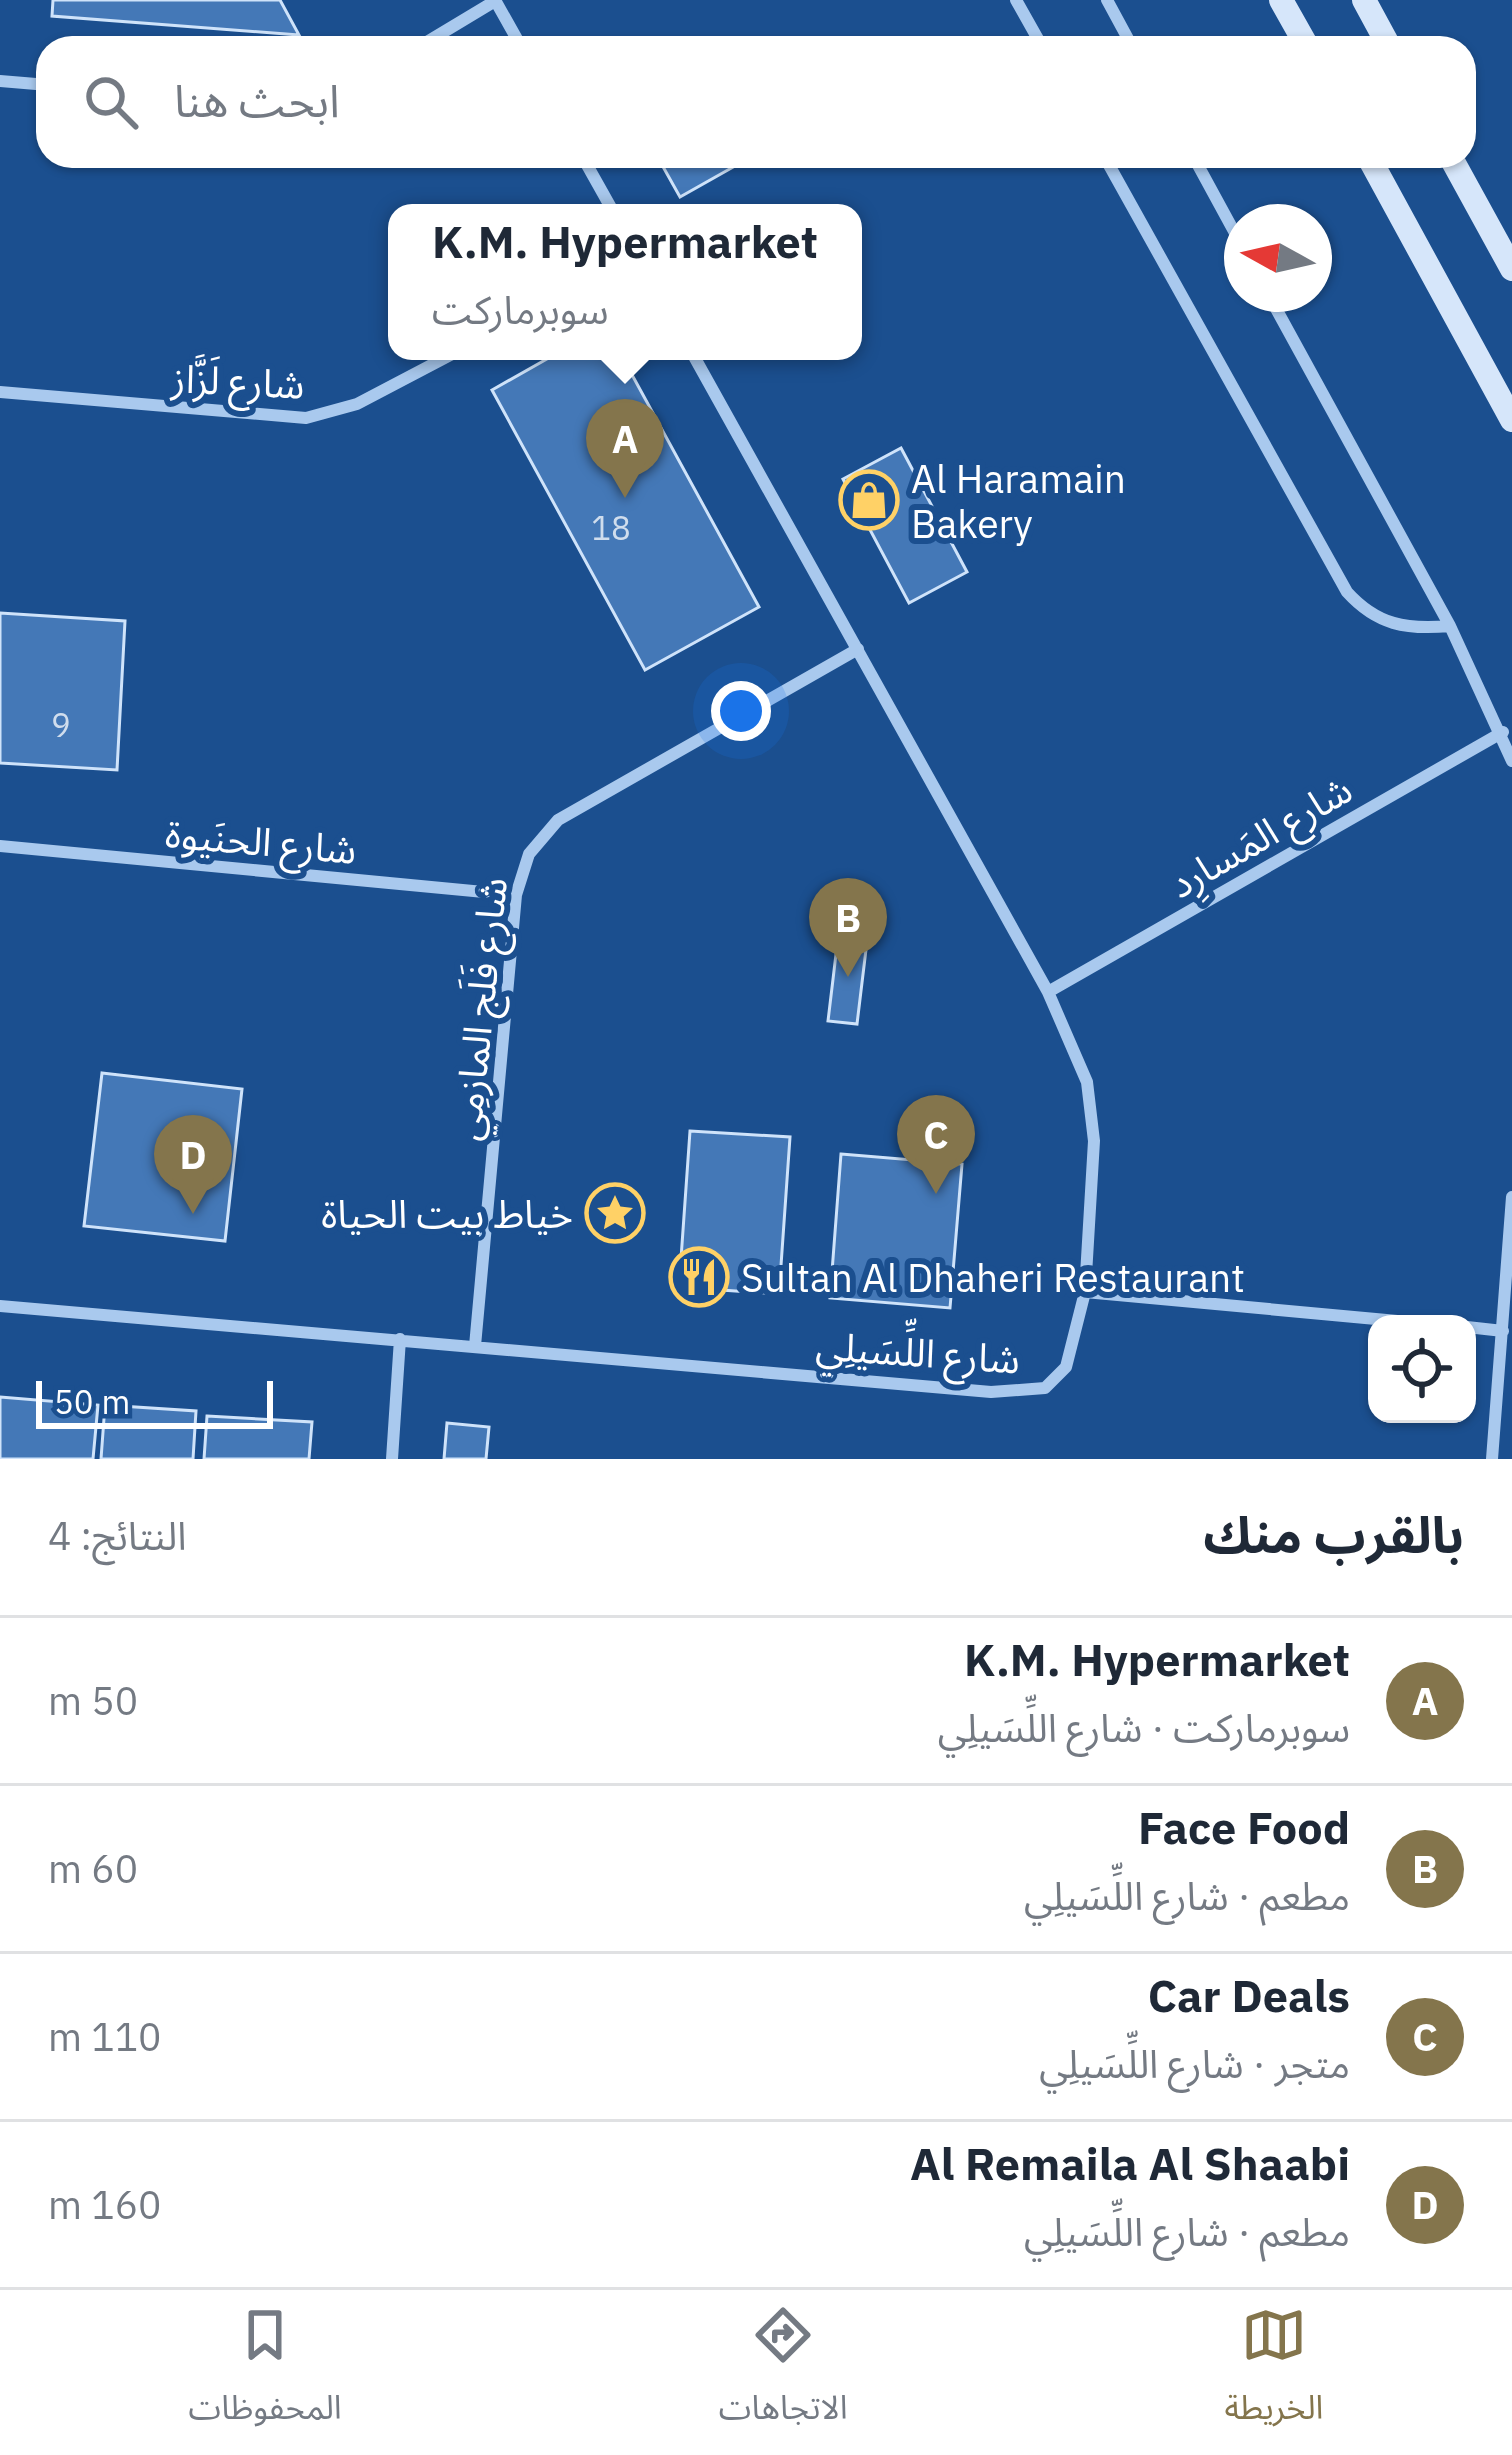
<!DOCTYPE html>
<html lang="ar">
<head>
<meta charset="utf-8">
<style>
	body { margin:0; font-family:"IBM Plex Sans","Noto Sans Arabic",sans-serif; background:#f2f2f3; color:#1f2937; direction:rtl }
	.controls { position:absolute; right:36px; bottom:36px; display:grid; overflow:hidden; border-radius:24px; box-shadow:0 3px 9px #0004 }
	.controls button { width:108px; height:108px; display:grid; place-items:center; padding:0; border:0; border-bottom:3px solid #e0e1e3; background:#fff; color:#1f2937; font:60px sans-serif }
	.compass { position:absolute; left:1224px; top:204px; width:108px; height:108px; border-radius:50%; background:#fff; box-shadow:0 3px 9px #0004; rotate:278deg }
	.scale { position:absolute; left:36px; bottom:30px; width:237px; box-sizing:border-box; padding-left:12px; border:6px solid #fff; border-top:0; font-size:33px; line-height:42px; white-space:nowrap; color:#fff; -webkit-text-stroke:9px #1b4f8f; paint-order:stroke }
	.you { position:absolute; left:741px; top:711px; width:42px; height:42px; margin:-30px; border:9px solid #fff; border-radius:50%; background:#1a73e8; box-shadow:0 0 0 18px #1a73e833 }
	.badge { display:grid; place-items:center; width:78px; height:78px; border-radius:50%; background:#84754c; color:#fff; font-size:39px; font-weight:700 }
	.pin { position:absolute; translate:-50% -99px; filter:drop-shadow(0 3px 6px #0008) }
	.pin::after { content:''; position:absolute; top:63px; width:42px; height:36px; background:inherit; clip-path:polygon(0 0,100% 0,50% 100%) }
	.popup { position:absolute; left:388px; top:204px; width:474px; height:156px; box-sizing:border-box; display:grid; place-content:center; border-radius:24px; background:#fff; filter:drop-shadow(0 3px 9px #0005); font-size:39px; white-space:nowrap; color:#747a83 }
	.popup b { font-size:45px; color:#1f2937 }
	.popup::after { content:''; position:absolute; left:50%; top:100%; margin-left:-24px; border:24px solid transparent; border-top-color:#fff }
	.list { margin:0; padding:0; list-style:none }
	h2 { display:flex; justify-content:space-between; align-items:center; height:156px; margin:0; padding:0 48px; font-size:51px }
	h2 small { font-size:39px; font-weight:400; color:#747a83 }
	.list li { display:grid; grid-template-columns:78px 1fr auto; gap:36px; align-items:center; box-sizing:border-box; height:168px; padding:0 48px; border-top:3px solid #e0e1e3 }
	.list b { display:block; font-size:45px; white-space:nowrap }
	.list p { margin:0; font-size:39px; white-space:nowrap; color:#747a83 }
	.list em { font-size:39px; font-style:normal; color:#747a83 }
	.icon { flex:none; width:66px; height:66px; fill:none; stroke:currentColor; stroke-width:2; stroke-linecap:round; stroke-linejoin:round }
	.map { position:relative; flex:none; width:1512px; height:1459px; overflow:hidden; direction:ltr }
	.search { position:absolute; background:#fff; box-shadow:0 3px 9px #0004; left:36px; right:36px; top:36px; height:132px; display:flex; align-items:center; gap:30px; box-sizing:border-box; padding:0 42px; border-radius:36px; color:#747a83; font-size:45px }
	.sheet { height:828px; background:#fff }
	nav { display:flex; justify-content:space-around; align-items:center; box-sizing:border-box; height:168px; border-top:3px solid #e0e1e3; background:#fff; font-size:33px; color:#747a83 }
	nav a { display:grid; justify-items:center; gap:6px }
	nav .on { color:#84754c }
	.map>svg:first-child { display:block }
	.building { fill:#4478b7; stroke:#cfe3fa; stroke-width:3 }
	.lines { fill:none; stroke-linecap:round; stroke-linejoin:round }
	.minor { stroke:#a9c9ee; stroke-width:12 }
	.secondary { stroke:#d6e6fa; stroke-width:24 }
	.labels { text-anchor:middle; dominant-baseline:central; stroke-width:12; stroke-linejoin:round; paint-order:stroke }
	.number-label { font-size:33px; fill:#d0dded }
	.street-label { font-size:39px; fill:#fff; stroke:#1b4f8f }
	.poi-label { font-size:39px; fill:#fff; stroke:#1b4f8f; text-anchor:start }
</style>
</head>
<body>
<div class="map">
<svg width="1512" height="1459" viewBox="0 0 1512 1459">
	<rect width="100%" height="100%" fill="#1b4f8f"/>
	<path class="building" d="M53 0H280L299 35 52 16Z
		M657 156H738L742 162 680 197Z
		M561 351H619L759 607 645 670 492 390Z
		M901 448 967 572 909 603 843 479Z
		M0 613 125 621 117 770 0 763Z
		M839 929 868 933 857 1024 828 1021Z
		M102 1073 242 1089 225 1241 84 1226Z
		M690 1131 790 1137 779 1294 679 1287Z
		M841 1154 962 1164 950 1308 830 1298Z
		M0 1397 98 1405 93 1459H0Z
		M105 1405 196 1411 193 1459H101Z
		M207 1416 312 1422 309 1459H204Z
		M447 1423 489 1427 486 1459H444Z"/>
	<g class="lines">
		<path class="minor" d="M495 0 522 48
			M1016 0 1043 48
			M1107 0 1133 48
			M417 48 495 1
			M0 81 48 85
			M582 156 614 213
			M1104 156 1347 592C1377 625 1406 630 1450 626
			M1193 156 1242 246
			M1268 294 1450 626 1512 761
			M0 392 306 418 357 404 458 351
			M0 846 516 895
			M1048 992 1503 732
			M1085 1292 1430 1324
			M0 1306 991 1392 1045 1388 1066 1367 1085 1292 1094 1141 1087 1082 1048 992 691 351
			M1467 1327 1503 1331
			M475 1346 516 895 529 854 558 820 858 649
			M392 1459 400 1339
			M1492 1459 1512 1197"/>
		<path class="secondary" d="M1281 0 1308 48
			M1364 0 1390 48
			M1368 156 1512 420
			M1450 156 1512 269"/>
	</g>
	<defs>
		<symbol id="shop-ring" viewBox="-11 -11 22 22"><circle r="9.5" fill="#1b4f8f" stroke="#ffd166" stroke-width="1.5"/><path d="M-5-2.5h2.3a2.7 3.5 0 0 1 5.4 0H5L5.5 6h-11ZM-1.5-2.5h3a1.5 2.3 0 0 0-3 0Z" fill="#ffd166"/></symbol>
		<symbol id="sight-ring" viewBox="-11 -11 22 22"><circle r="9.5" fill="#1b4f8f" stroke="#ffd166" stroke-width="1.5"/><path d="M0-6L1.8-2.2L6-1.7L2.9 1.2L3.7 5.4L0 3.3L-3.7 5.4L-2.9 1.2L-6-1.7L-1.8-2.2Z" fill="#ffd166"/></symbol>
		<symbol id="restaurant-ring" viewBox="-11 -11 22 22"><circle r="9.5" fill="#1b4f8f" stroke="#ffd166" stroke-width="1.5"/><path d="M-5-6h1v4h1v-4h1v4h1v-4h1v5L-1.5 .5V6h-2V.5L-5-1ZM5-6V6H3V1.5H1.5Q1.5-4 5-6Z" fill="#ffd166"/></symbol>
	</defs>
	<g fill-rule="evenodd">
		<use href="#shop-ring" x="836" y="467" width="66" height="66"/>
		<use href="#sight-ring" x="582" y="1180" width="66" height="66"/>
		<use href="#restaurant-ring" x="666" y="1244" width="66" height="66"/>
	</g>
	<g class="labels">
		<g class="number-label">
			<text x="611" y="527">18</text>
			<text x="61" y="724">9</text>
		</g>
		<g class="street-label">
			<text transform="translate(238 381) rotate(3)">شارع لَزَّاز</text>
			<text transform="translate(1260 836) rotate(-30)">شارع المَسارِد</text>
			<text transform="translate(261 841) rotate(5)">شارع الحنَيوة</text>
			<text transform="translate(479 1009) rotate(-84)">شارع فَلَج المازمِي</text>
			<text transform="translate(918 1352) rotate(4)">شارع اللِّسَيلِي</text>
		</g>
		<g class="poi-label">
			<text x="911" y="478">Al Haramain<tspan x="911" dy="45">Bakery</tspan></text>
			<text x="573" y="1213" text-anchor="end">خياط بيت الحياة</text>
			<text x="741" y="1277">Sultan Al Dhaheri Restaurant</text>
		</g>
	</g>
</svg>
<div class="controls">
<button><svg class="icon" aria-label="locate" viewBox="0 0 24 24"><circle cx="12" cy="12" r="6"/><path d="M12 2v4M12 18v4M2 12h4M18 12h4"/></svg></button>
</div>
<svg class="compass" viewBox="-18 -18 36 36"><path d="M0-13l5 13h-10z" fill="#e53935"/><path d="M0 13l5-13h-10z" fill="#747a83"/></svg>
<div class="scale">50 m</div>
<div class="you"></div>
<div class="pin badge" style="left:625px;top:498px">A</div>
<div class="popup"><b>K.M. Hypermarket</b>سوبرماركت</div>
<div class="pin badge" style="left:848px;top:977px">B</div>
<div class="pin badge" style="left:936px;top:1194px">C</div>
<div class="pin badge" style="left:193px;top:1214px">D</div>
<div class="search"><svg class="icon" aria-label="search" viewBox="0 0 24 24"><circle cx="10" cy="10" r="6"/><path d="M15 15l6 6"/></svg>ابحث هنا</div>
</div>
<section class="sheet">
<h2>بالقرب منك<small>النتائج: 4</small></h2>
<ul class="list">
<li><span class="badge">A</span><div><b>K.M. Hypermarket</b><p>سوبرماركت · شارع اللِّسَيلِي</p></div><em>50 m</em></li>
<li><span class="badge">B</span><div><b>Face Food</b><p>مطعم · شارع اللِّسَيلِي</p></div><em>60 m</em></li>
<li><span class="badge">C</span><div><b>Car Deals</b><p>متجر · شارع اللِّسَيلِي</p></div><em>110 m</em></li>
<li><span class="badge">D</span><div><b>Al Remaila Al Shaabi</b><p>مطعم · شارع اللِّسَيلِي</p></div><em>160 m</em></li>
</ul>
</section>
<nav>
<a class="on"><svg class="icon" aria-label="map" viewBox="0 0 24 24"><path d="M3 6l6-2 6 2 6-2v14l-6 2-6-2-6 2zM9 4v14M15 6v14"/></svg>الخريطة</a>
<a><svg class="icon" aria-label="directions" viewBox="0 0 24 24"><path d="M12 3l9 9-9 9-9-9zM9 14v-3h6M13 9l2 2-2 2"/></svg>الاتجاهات</a>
<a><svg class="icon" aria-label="saved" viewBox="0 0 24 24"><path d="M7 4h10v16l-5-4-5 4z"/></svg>المحفوظات</a>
</nav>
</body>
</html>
